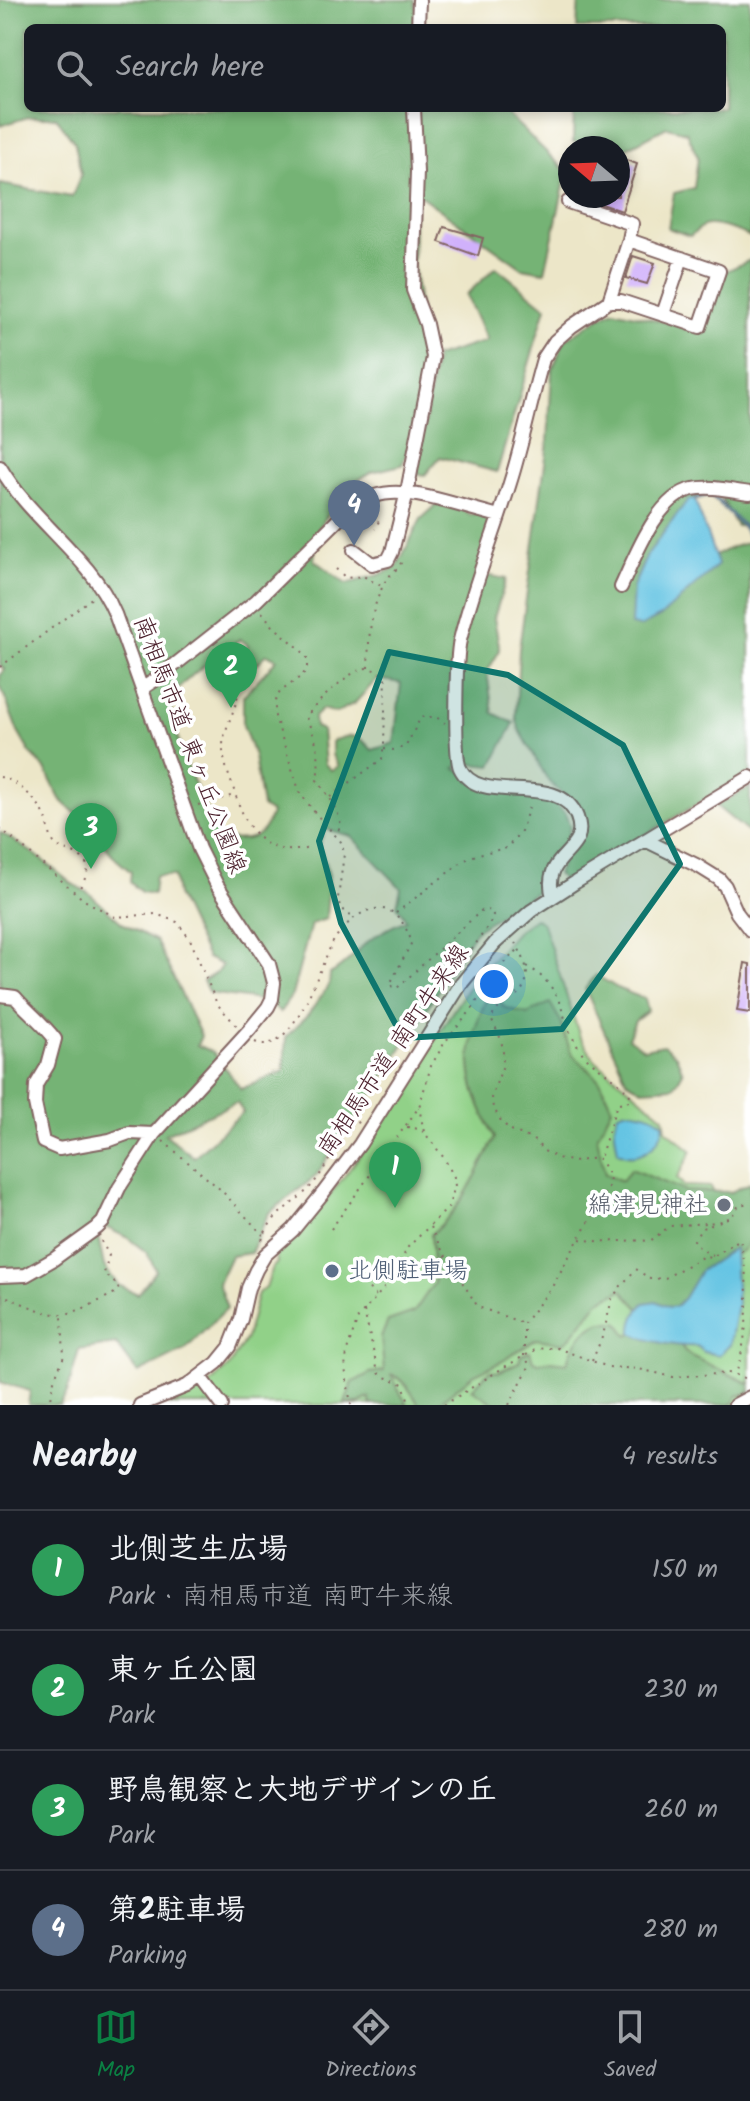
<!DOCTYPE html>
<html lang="en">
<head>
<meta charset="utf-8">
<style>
	body { margin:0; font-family:Kalam,"Klee One",sans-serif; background:#20242c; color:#f1f3f6 }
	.compass { position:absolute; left:558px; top:136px; width:72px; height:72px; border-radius:50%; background:#171b24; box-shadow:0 4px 12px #0003; rotate:289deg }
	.you { position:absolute; left:494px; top:984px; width:28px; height:28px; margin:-20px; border:6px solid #fff; border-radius:50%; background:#1a73e8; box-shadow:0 0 0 12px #1a73e833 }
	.badge { display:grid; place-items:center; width:52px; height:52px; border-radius:50%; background:#0b8043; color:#fff; font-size:26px; font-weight:700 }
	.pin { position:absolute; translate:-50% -66px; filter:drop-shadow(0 2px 4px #0008) }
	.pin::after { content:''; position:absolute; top:42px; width:28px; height:24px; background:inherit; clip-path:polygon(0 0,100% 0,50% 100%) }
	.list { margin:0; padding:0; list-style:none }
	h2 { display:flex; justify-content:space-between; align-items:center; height:104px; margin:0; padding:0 32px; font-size:34px }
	h2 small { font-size:26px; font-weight:400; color:#9ea1a6 }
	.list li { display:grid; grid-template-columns:52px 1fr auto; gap:24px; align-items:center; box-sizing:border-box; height:120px; padding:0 32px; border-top:2px solid #363941 }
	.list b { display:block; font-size:30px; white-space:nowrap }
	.list p { margin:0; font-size:26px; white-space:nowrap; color:#9ea1a6 }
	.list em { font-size:26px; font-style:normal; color:#9ea1a6 }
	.icon { flex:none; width:44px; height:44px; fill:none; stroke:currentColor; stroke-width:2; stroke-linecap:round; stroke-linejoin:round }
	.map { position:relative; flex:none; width:750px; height:1405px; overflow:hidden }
	.search { position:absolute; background:#171b24; box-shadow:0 4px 12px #0003; left:24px; right:24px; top:24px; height:88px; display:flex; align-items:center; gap:20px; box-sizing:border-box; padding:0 28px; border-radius:12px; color:#9ea1a6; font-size:30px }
	.sheet { height:584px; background:#171b24 }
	nav { display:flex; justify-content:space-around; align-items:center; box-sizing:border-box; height:112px; border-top:2px solid #363941; background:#171b24; font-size:22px; color:#9ea1a6 }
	nav a { display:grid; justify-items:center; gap:4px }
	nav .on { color:#0b8043 }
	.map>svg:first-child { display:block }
	.green { fill:#91d188; stroke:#6e785a; stroke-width:2 }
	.forest { fill:#74b374; stroke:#5f6950; stroke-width:2; fill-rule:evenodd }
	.water { fill:#65c4e3; stroke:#587287; stroke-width:2 }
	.building { fill:#d0b1fb }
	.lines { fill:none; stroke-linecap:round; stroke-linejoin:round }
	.minor-casing { stroke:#836562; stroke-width:16 }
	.path { stroke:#836562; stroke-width:2; stroke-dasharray:2 6; stroke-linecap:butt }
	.minor { stroke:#fff; stroke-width:12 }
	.marked { fill:#0f766e; fill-opacity:0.2; stroke:#0f766e; stroke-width:6; stroke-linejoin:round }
	.worship-dot { fill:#6b7280; stroke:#fff; stroke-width:3 }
	.service-dot { fill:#5c6f8a; stroke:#fff; stroke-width:3 }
	.labels { text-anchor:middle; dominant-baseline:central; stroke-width:7; stroke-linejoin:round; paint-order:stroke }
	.street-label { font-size:24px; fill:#4a1f2b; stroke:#fff }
	.worship-label { font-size:24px; fill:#5b616d; stroke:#fff; text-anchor:end }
	.service-label { font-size:24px; fill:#4e5e75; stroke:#fff; text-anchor:start }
</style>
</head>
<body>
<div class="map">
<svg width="750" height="1405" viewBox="0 0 750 1405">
	<rect width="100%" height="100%" fill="#fff"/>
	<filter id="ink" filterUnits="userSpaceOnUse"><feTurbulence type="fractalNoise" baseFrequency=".0125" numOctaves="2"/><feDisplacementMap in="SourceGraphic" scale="16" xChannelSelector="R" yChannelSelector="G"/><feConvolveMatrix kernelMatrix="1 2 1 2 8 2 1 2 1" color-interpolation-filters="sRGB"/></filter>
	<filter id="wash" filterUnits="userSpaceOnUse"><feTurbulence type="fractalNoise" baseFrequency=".006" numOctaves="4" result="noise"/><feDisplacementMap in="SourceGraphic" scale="32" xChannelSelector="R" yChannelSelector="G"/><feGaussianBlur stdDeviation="1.8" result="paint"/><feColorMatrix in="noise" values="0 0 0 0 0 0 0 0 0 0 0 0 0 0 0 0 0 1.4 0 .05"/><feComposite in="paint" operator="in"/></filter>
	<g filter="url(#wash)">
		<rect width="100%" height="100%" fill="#ece6c8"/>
		<path class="green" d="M535 918 543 924 580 1037 595 1060 664 1117 666 1130 692 1151 677 1178 684 1186 711 1187 714 1193 750 1239V1405H169L201 1392 229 1366 246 1338 258 1293 266 1287 273 1267 277 1263 276 1255 310 1221 358 1158 469 986 516 932Z"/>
		<path class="forest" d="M0 0H414L421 28H28V108H501L567 172 545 272 522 268 415 192 413 263 424 343 410 445 402 465 372 472 348 486 318 529 314 560 346 584 378 575 396 568 421 519 443 499 471 515 482 509 489 511 493 524 476 573 506 579 494 618 500 650 487 672 493 713 514 723 492 766 461 763 455 768 510 793 548 798 565 813 570 827 566 844 554 859 542 888 476 930 360 1114 348 1127 316 1176 268 1214 251 1253 231 1256 218 1283 227 1308 185 1350 138 1373 116 1344 79 1350 67 1393 60 1405H28L30 1391 0 1382V832L36 855 71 883 90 894 122 923 156 941 201 1036 197 1045 213 1052 241 1089 284 1071 286 1037 308 1015 329 985 330 974C344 967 354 954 366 943 378 933 392 926 406 920L397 905 401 888 351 836 325 829 319 845 329 875 326 919 311 924 292 995 280 1012 267 1001 209 993 203 981 217 972 222 965 207 958 177 895 174 876H155L153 894 141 892 130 882 131 872 116 859 90 827 60 799 44 767 30 753 18 732 0 685V676L4 669 0 665V184L72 197 81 174 75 143 56 117H28L0 126ZM240 639 248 645 241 659 254 667 267 654 277 659 243 696V725L254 756 262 807 271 813C262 843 246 841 219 838 208 814 162 719 173 697 183 678 222 653 240 639ZM377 679 401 683 394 743 372 750C358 733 351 734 332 741V755L338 766 331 770 325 764 322 730 315 727 314 717 322 709 336 713 355 703ZM237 1102 243 1112 194 1157 165 1134ZM95 1222 128 1238 146 1252 156 1270 138 1294 118 1285 104 1266Z
			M579 0H750V237C742 232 718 224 708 225 702 225 695 232 690 236L668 228 674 193 694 188 698 157 687 132 667 127 619 152 618 148H600L573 142 574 108H722V28H577Z
			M750 260V527L736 526 715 483 686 509 703 563C717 555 733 544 750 543V773L565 882 557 874 575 829 570 801 549 782 519 729 516 716 519 649 548 442 552 370 565 340 600 317 614 310 701 330 724 272Z
			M496 267 546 307 497 472 440 457 425 475 417 474 435 357 487 341 466 295Z
			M750 787V834L716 806Z
			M596 975 619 989 645 999 648 1011 635 1021 628 1038 644 1049 663 1045 676 1055 683 1072 674 1087 642 1089 627 1081 585 989Z
			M491 989 497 990 503 1007 527 1014 550 1003 560 1020 571 1053 600 1081 612 1108 597 1137 605 1174 622 1181 631 1169 685 1191 731 1192 750 1183V1241L743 1250 724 1262 693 1303 646 1316 622 1290 599 1301 569 1339 563 1343 536 1339 503 1361 473 1375 437 1404 419 1405C413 1394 403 1379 391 1374 395 1378 394 1383 397 1387 400 1393 404 1398 407 1405H371L369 1398 359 1403 345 1404 352 1383 370 1373 384 1371 381 1337 388 1321 414 1312 434 1283 431 1234C462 1209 477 1173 495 1138 464 1076 461 1054 491 989Z
			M602 1322H618L628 1336 643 1330 676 1337 684 1350 691 1356 750 1384V1392L737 1396 733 1403 727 1405H496L472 1389 489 1371 498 1372 519 1362 521 1355 530 1351 533 1361 538 1363 550 1361 567 1363C574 1344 581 1329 602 1322Z"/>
		<path class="water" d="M712 494 747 529 750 534V543L744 529 713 498 707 496 695 500 718 565 661 616 640 627 631 625 633 587 647 555 687 501 702 495Z
			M627 1110C642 1112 653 1113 664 1124 661 1145 639 1163 618 1152 616 1138 612 1127 618 1113Z
			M734 1248 737 1305 730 1345 719 1355 704 1352 697 1346C680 1347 647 1342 632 1333 631 1321 636 1312 644 1303L656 1301 669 1307 676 1306 684 1298 700 1271Z"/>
		<g id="blocks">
			<path class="building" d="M618 157 637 164 622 211 578 196H618Z
				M444 227 483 238 478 256 439 242Z
				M633 256 655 263 647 284 626 278Z
				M745 963 750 964V1013L737 1011Z"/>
		</g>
	</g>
	<g filter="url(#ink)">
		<use href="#blocks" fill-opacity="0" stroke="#836562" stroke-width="2"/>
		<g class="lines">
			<defs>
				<path id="minor" d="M418 28 419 0
					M568 202 632 224 629 240
					M663 314 682 258
					M0 467C32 522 90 555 115 614L199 849 217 885 269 964 274 983 272 999 268 1007 250 1029 154 1134 119 1188 103 1222 97 1228 54 1259 26 1275 0 1276
					M354 550 372 564 388 560 392 552 407 492 433 357 426 324 413 290 417 172 414 108
					M621 587C635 557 657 496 693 489 711 485 732 491 750 493
					M143 688 158 678 256 601 343 515C376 485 404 491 444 501 462 506 481 511 499 516
					M645 840 698 866 719 879 725 886 737 913 750 930
					M553 897C540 853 591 854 577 817 559 769 479 809 460 768 454 756 456 656 460 640 473 587 494 535 510 483 523 442 531 400 543 359L555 341 572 326 609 301H621L700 327 719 271 629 240 609 301
					M0 995 15 997C28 1012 43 1023 55 1039L48 1065 36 1085 35 1104 43 1142 59 1149 110 1140 129 1133 154 1134
					M201 1377 222 1405
					M140 1405 187 1386 217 1363 230 1347 241 1319 248 1288 256 1270 265 1255 293 1230 323 1193 360 1144 461 984 495 943 531 911 576 882 750 777
					M735 1405 750 1397"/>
			</defs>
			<use href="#minor" class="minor-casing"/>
			<path class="path" d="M367 513C373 513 377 516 379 521L375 529
				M336 569 346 578 363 576 383 587
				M262 612 273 626 299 648 307 657V667L303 675 280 692 275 701V717L300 793 316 814 342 843 344 854 338 898 340 907 353 918
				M217 647C226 655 234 666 237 678 244 703 221 726 223 751 224 763 229 776 233 787 245 827 262 859 310 848
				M0 667 93 597
				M368 668C369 636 369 612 385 582 390 573 400 569 403 558
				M384 749 395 750 406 746 421 717H436L445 723
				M0 777C17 780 40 802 46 818 49 826 49 835 54 843 62 853 80 851 86 863 91 872 82 884 77 892
				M330 797 382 759 384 743 386 677C380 673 374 669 368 668 352 667 315 704 306 717 317 743 321 751 317 780 328 795 339 809 341 827L335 834
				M198 805 234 795
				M0 828 84 900 115 917 156 914 177 922 190 939 217 1004 238 1027
				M396 913 463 861 478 854 507 848 521 831 530 804
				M515 943C526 959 535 982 515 996 505 1003 496 1008 491 1019L501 1039 503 1051V1065L491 1098 493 1107 501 1121 509 1129 535 1141 544 1151 558 1158 574 1162 595 1158 599 1159
				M527 966C568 991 557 1016 580 1050 594 1069 619 1077 631 1097L629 1101 619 1103 616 1107 600 1158
				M255 1042C292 1059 319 968 332 944 340 929 357 912 374 909 397 906 404 924 412 942L390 984 396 989 483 909 492 911 493 915 490 923 462 964
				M407 1127 419 1129 423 1132
				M163 1141 221 1190 263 1235
				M430 1227 442 1250 478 1307 523 1323
				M331 1229 419 1107 431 1066 445 1042 473 1008 493 973 519 949
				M580 1239C604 1244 627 1239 650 1241L670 1226 718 1222 732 1216 739 1205 750 1203
				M262 1240C273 1210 293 1207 312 1185 330 1165 337 1135 361 1120
				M713 1255 700 1249 694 1240 702 1228 715 1224
				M358 1277 376 1296
				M0 1294C16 1300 46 1316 62 1314 79 1313 102 1299 117 1292L119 1287 104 1273 109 1255 101 1241
				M364 1311 378 1372 382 1376 403 1384 410 1405
				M592 1361 603 1335 612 1299 620 1287 636 1269 650 1279 665 1278 702 1257 714 1256 740 1239C750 1285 750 1329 736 1374
				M50 1405 54 1380 64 1356 62 1317
				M351 1405 345 1368 347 1351 358 1318 391 1280 408 1247 448 1208 455 1186 454 1177 444 1158 424 1132 419 1107
				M444 1405 506 1366 537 1349 546 1348H557L608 1367 639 1369 673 1377 731 1373 750 1380
				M509 1405 530 1365 524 1356V1323L552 1287 609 1185 610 1177 600 1160"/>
			<use href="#minor" class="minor"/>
		</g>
	</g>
	<path class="marked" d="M389 652 508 675 623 745 680 864 562 1029 403 1038 341 923 319 841Z"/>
	<circle class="worship-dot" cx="724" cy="1205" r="8"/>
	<circle class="service-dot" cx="332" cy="1271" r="8"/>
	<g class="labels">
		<g class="street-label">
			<text transform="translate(189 745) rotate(69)">南相馬市道 東ヶ丘公園線</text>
			<text transform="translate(394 1051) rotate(-56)">南相馬市道 南町牛来線</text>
		</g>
		<g class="worship-label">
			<text x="708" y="1205">綿津見神社</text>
		</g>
		<g class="service-label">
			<text x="348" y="1271">北側駐車場</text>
		</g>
	</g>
</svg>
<svg class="compass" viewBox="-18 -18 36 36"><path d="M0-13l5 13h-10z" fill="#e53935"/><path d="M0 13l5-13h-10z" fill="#9ea1a6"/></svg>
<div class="you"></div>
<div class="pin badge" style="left:395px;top:1208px;background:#2e9e5b">1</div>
<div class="pin badge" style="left:231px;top:708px;background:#2e9e5b">2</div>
<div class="pin badge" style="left:91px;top:869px;background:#2e9e5b">3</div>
<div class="pin badge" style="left:354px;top:546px;background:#5c6f8a">4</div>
<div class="search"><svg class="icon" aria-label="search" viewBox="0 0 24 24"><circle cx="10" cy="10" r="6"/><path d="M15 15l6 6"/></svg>Search here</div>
</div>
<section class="sheet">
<h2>Nearby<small>4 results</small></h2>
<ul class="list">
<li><span class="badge" style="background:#2e9e5b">1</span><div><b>北側芝生広場</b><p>Park · 南相馬市道 南町牛来線</p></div><em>150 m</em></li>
<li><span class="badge" style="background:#2e9e5b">2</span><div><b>東ヶ丘公園</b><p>Park</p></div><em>230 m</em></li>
<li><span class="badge" style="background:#2e9e5b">3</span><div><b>野鳥観察と大地デザインの丘</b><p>Park</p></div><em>260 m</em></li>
<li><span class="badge" style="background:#5c6f8a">4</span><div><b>第2駐車場</b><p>Parking</p></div><em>280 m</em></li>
</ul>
</section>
<nav>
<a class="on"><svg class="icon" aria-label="map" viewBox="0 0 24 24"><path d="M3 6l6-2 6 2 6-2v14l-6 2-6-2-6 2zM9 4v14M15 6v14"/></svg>Map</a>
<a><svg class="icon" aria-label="directions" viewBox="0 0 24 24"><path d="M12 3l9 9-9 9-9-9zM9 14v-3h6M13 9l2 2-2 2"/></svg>Directions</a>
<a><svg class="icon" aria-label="saved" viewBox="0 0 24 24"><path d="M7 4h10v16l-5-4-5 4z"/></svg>Saved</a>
</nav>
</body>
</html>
